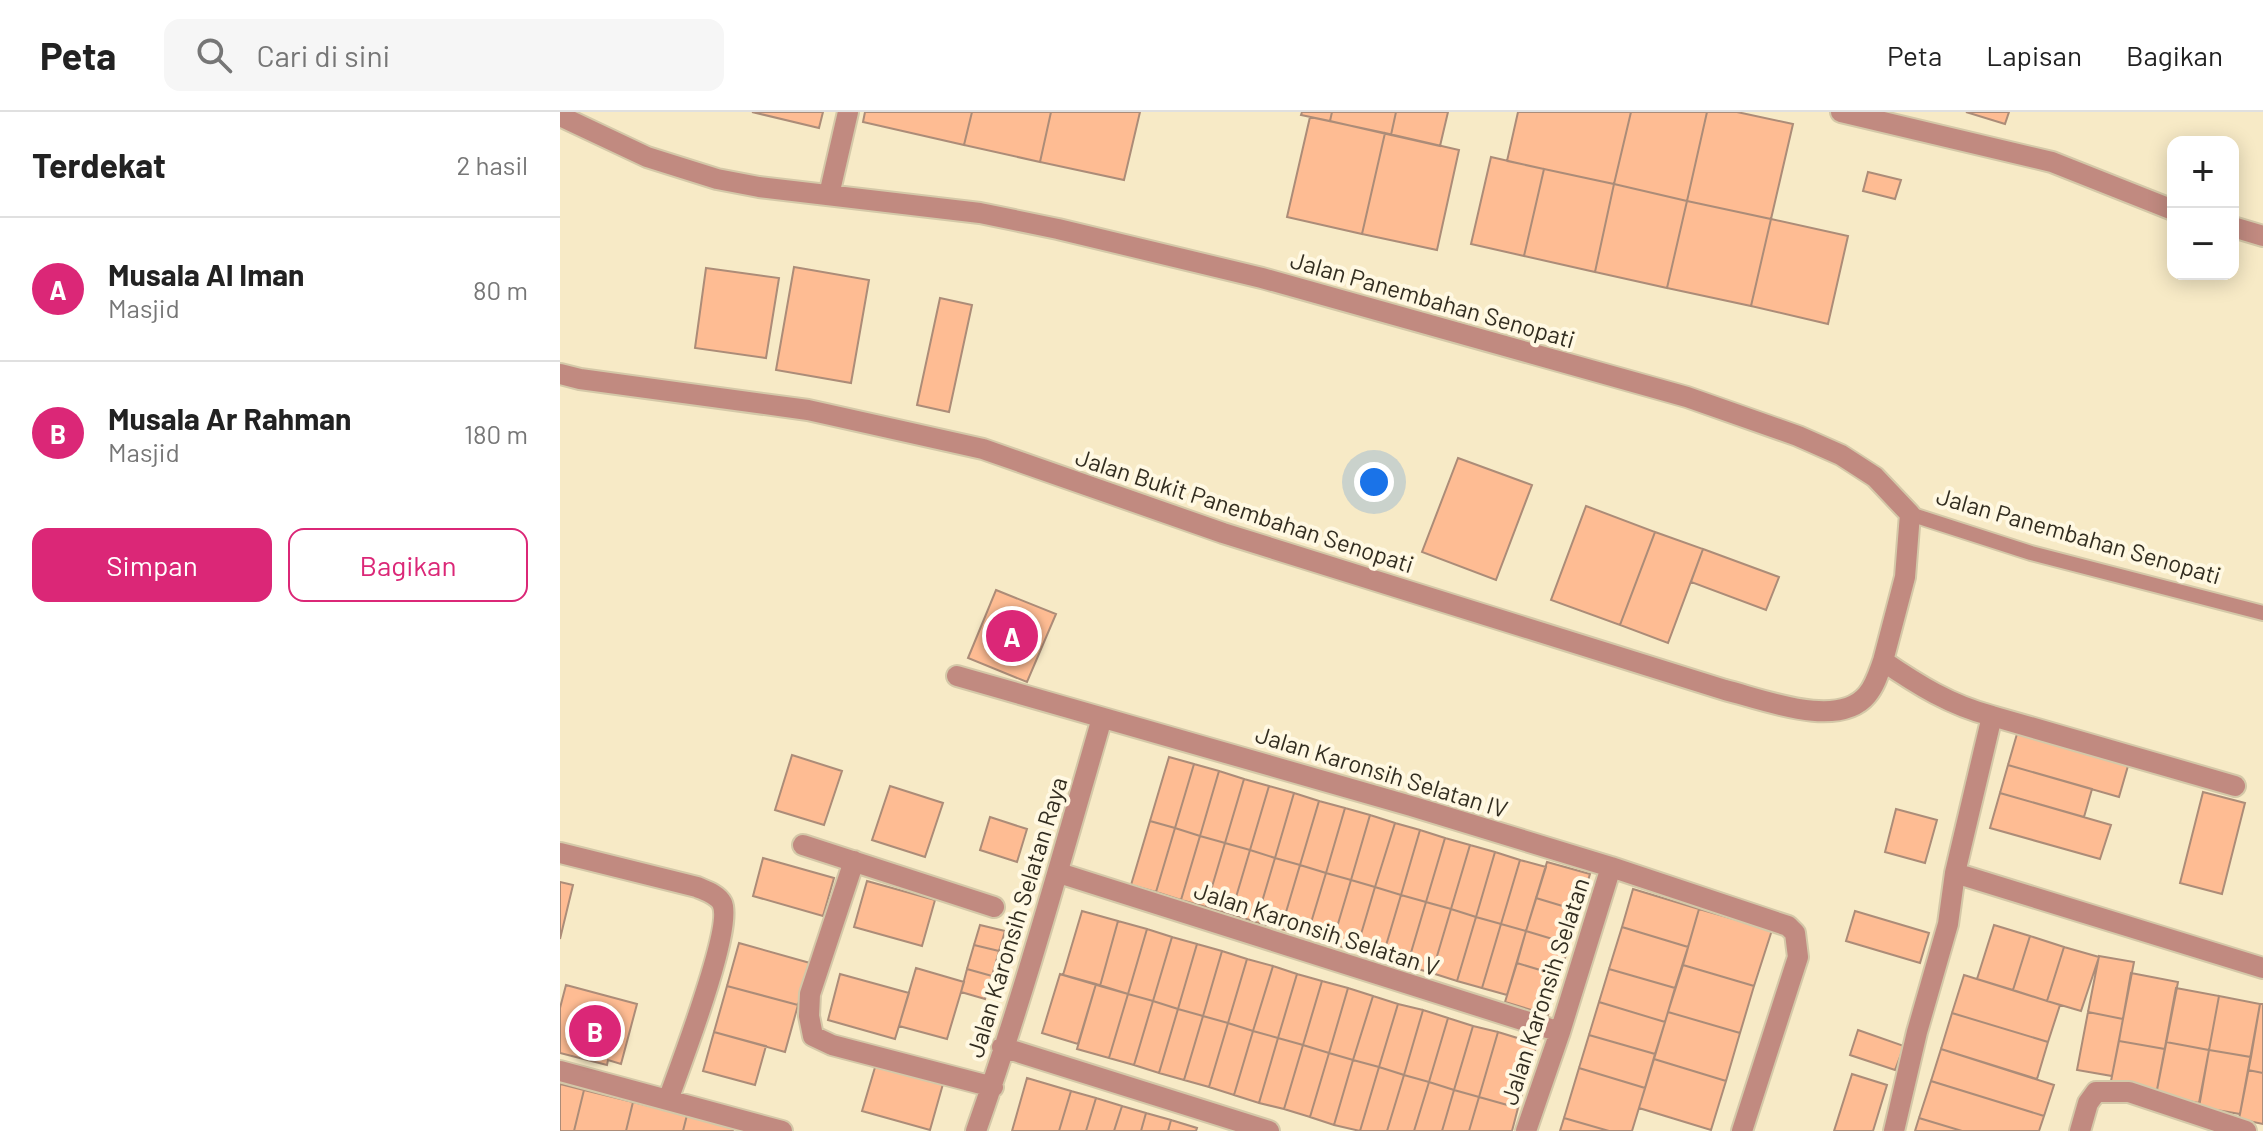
<!DOCTYPE html>
<html lang="id">
<head>
<meta charset="utf-8">
<style>
	body { margin:0; font-family:Barlow,sans-serif; background:#f6f6f6; color:#222 }
	.controls { position:absolute; right:24px; top:24px; display:grid; overflow:hidden; border-radius:16px; box-shadow:0 4px 20px #0003 }
	.controls button { width:72px; height:72px; display:grid; place-items:center; padding:0; border:0; border-bottom:2px solid #e0e0e0; background:#fff; color:#222; font:40px sans-serif }
	.you { position:absolute; left:814px; top:370px; width:28px; height:28px; margin:-20px; border:6px solid #fff; border-radius:50%; background:#1a73e8; box-shadow:0 0 0 12px #1a73e833 }
	.badge { display:grid; place-items:center; width:52px; height:52px; border-radius:50%; background:#db2777; color:#fff; font-size:26px; font-weight:700 }
	.pin { position:absolute; translate:-50% -50%; border:4px solid #fff; box-shadow:0 2px 8px #0006 }
	.list { margin:0; padding:0; list-style:none }
	h2 { display:flex; justify-content:space-between; align-items:center; height:104px; margin:0; padding:0 32px; font-size:34px }
	h2 small { font-size:26px; font-weight:400; color:#767676 }
	.list li { display:grid; grid-template-columns:52px 1fr auto; gap:24px; align-items:center; box-sizing:border-box; height:144px; padding:0 32px; border-top:2px solid #e0e0e0 }
	.list b { display:block; font-size:30px; white-space:nowrap }
	.list p { margin:0; font-size:26px; white-space:nowrap; color:#767676 }
	.list em { font-size:26px; font-style:normal; color:#767676 }
	.actions { display:flex; gap:16px; padding:24px 32px }
	.actions a { flex:1; padding:18px 0; border:2px solid #db2777; border-radius:16px; text-align:center; font-size:28px; color:#db2777 }
	.actions .main { background:#db2777; color:#fff }
	.icon { flex:none; width:44px; height:44px; fill:none; stroke:currentColor; stroke-width:2; stroke-linecap:round; stroke-linejoin:round }
	.map { position:relative; flex:none; width:1703px; height:1019px; overflow:hidden }
	header { display:flex; align-items:center; gap:48px; box-sizing:border-box; height:112px; padding:0 40px; background:#fff; border-bottom:2px solid #e0e0e0 }
	header strong { font-size:38px }
	nav { display:flex; gap:44px; margin-inline-start:auto; font-size:28px }
	.search { width:560px; height:72px; background:#f6f6f6; display:flex; align-items:center; gap:20px; box-sizing:border-box; padding:0 28px; border-radius:16px; color:#767676; font-size:30px }
	main { display:flex }
	aside { flex:1; background:#fff }
	.map>svg:first-child { display:block }
	.building { fill:#febc93; stroke:#ac8c78; stroke-width:2 }
	.lines { fill:none; stroke-linecap:round; stroke-linejoin:round }
	.service-casing { stroke:#d4c8a8; stroke-width:18 }
	.minor-casing { stroke:#d4c8a8; stroke-width:24 }
	.service { stroke:#c18a80; stroke-width:14 }
	.minor { stroke:#c18a80; stroke-width:20 }
	.labels { text-anchor:middle; dominant-baseline:central; stroke-width:8; stroke-linejoin:round; paint-order:stroke }
	.street-label { font-size:24px; fill:#322d20; stroke:#fff8e2 }
</style>
</head>
<body>
<header>
<strong>Peta</strong>
<div class="search"><svg class="icon" aria-label="search" viewBox="0 0 24 24"><circle cx="10" cy="10" r="6"/><path d="M15 15l6 6"/></svg>Cari di sini</div>
<nav><a>Peta</a><a>Lapisan</a><a>Bagikan</a></nav>
</header>
<main>
<aside>
<h2>Terdekat<small>2 hasil</small></h2>
<ul class="list">
<li><span class="badge">A</span><div><b>Musala Al Iman</b><p>Masjid</p></div><em>80 m</em></li>
<li><span class="badge">B</span><div><b>Musala Ar Rahman</b><p>Masjid</p></div><em>180 m</em></li>
</ul>
<div class="actions"><a class="main">Simpan</a><a>Bagikan</a></div>
</aside>
<div class="map">
<svg width="1703" height="1019" viewBox="0 0 1703 1019">
	<rect width="100%" height="100%" fill="#f7eac6"/>
	<path class="building" d="M192 0H263L259 16Z
		M305 0H412L404 33 303 10Z
		M412 0H491L480 50 404 33Z
		M491 0H580L564 68 480 50Z
		M742 0H772L770 9 741 3Z
		M772 0H836L831 23 770 9Z
		M836 0H888L880 34 831 23Z
		M958 0H1071L1054 72 947 49Z
		M1071 0H1147L1127 89 1054 72Z
		M1147 0H1177L1233 12 1211 107 1127 89Z
		M1406 0H1449L1445 12Z
		M750 5 825 21 802 122 727 105Z
		M825 21 899 38 877 138 802 122Z
		M931 45 984 57 964 144 911 132Z
		M984 57 1054 72 1035 160 964 144Z
		M1308 60 1341 68 1335 87 1303 79Z
		M1054 72 1127 89 1107 176 1035 160Z
		M1127 89 1211 107 1191 194 1107 176Z
		M1211 107 1288 124 1268 212 1191 194Z
		M234 155 309 168 291 271 216 258Z
		M146 156 219 166 206 246 135 236Z
		M380 186 412 193 389 300 357 293Z
		M898 346 972 373 936 468 862 440Z
		M1026 394 1095 420 1060 513 991 488Z
		M1095 420 1143 437 1108 531 1060 513Z
		M1143 437 1219 465 1206 498 1131 470Z
		M436 478 496 502 467 570 408 546Z
		M1459 615 1570 647 1559 685 1448 653Z
		M232 643 282 659 264 713 215 698Z
		M609 645 634 652 615 716 590 709Z
		M634 652 659 659 640 724 615 716Z
		M1448 653 1532 677 1524 705 1440 681Z
		M659 659 684 667 665 731 640 724Z
		M684 667 709 674 690 738 665 731Z
		M330 674 383 691 365 745 312 728Z
		M709 674 734 681 715 746 690 738Z
		M1643 680 1685 691 1662 782 1620 771Z
		M734 681 759 689 740 753 715 746Z
		M1440 681 1551 713 1540 747 1430 716Z
		M759 689 785 696 766 761 740 753Z
		M785 696 810 703 791 768 766 761Z
		M1336 697 1377 708 1365 751 1325 740Z
		M810 703 835 711 815 775 791 768Z
		M430 705 467 717 457 750 420 738Z
		M590 709 615 716 596 780 571 773Z
		M835 711 860 718 841 783 815 775Z
		M615 716 640 724 621 788 596 780Z
		M860 718 885 726 866 790 841 783Z
		M640 724 665 731 646 795 621 788Z
		M885 726 910 733 891 797 866 790Z
		M665 731 690 738 671 802 646 795Z
		M910 733 935 740 916 805 891 797Z
		M690 738 715 746 696 810 671 802Z
		M935 740 960 748 941 812 916 805Z
		M203 746 274 766 263 804 193 784Z
		M715 746 740 753 721 817 696 810Z
		M960 748 986 755 966 819 941 812Z
		M987 750 1030 762 1019 799 976 786Z
		M740 753 766 761 747 824 721 817Z
		M766 761 791 768 772 832 747 824Z
		M791 768 815 775 796 839 772 832Z
		M307 769 375 788 362 834 294 815Z
		M0 770 13 773 0 827Z
		M815 775 841 783 822 847 796 839Z
		M1073 777 1139 797 1128 835 1062 815Z
		M841 783 866 790 847 854 822 847Z
		M976 786 1019 799 1009 832 966 819Z
		M866 790 891 797 872 861 847 854Z
		M891 797 916 805 897 869 872 861Z
		M1139 797 1212 818 1194 874 1123 853Z
		M522 799 558 809 540 874 503 863Z
		M1295 799 1369 821 1360 851 1286 829Z
		M916 805 941 812 922 876 897 869Z
		M558 809 587 817 568 882 540 874Z
		M941 812 966 819 947 883 922 876Z
		M420 813 445 819 439 839 414 833Z
		M1434 813 1470 824 1453 878 1417 867Z
		M1062 815 1128 835 1115 876 1049 857Z
		M587 817 612 825 593 889 568 882Z
		M966 819 1009 832 1000 864 957 851Z
		M1470 824 1504 835 1487 889 1453 878Z
		M612 825 637 832 618 897 593 889Z
		M179 831 250 851 238 893 167 874Z
		M637 832 662 839 643 904 618 897Z
		M414 833 439 839 432 864 407 857Z
		M1504 835 1539 845 1521 899 1487 889Z
		M662 839 687 847 668 911 643 904Z
		M1539 844 1574 850 1563 907 1528 900Z
		M687 847 713 854 693 919 668 911Z
		M957 851 1000 864 988 903 945 890Z
		M1123 853 1194 874 1180 921 1108 900Z
		M713 854 737 862 718 926 693 919Z
		M356 856 404 870 387 927 339 914Z
		M407 857 432 864 425 887 401 880Z
		M1049 857 1115 876 1105 910 1039 890Z
		M1571 861 1618 870 1605 937 1559 929Z
		M280 862 349 881 335 927 268 908Z
		M500 862 536 872 518 932 482 921Z
		M737 862 762 869 743 933 718 926Z
		M1404 863 1500 893 1488 930 1392 901Z
		M762 869 788 876 769 941 743 933Z
		M536 872 568 882 549 946 517 937Z
		M6 873 77 892 61 952 48 948 47 953 0 941V896Z
		M167 874 238 893 225 940 154 920Z
		M788 876 813 884 793 948 769 941Z
		M1616 876 1659 884 1649 938 1606 930Z
		M568 882 593 889 574 953 549 946Z
		M813 884 838 892 819 955 793 948Z
		M1659 884 1700 892 1691 945 1649 938Z
		M593 889 618 897 599 961 574 953Z
		M1039 890 1105 910 1095 942 1029 923Z
		M838 892 863 898 844 963 819 955Z
		M1700 892H1703V961L1688 958Z
		M618 897 643 904 624 968 599 961Z
		M863 898 888 906 869 970 844 963Z
		M1108 900 1180 921 1166 969 1094 947Z
		M1528 900 1563 907 1552 964 1517 958Z
		M1392 901 1488 930 1477 967 1381 937Z
		M643 904 668 911 649 975 624 968Z
		M888 906 913 914 894 978 869 970Z
		M668 911 693 919 674 983 649 975Z
		M913 914 938 920 919 985 894 978Z
		M1298 918 1344 934 1335 958 1290 943Z
		M693 919 718 926 699 991 674 983Z
		M154 920 206 934 195 973 143 959Z
		M938 920 977 932 958 996 919 985Z
		M1029 923 1095 942 1085 976 1019 956Z
		M718 926 743 933 724 997 699 991Z
		M1559 929 1605 937 1597 978 1551 969Z
		M1606 930 1649 938 1639 991 1596 983Z
		M743 933 769 941 750 1005 724 997Z
		M1381 937 1494 973 1484 1004 1371 969Z
		M1649 938 1691 945 1680 1002 1639 995Z
		M769 941 793 948 774 1013 750 1005Z
		M1094 947 1166 969 1151 1018 1079 996Z
		M793 948 819 955 800 1019 774 1013Z
		M316 952 383 972 370 1018 302 999Z
		M819 955 844 963 827 1019H800Z
		M1019 956 1085 976 1072 1019H1049L1004 1006Z
		M1688 958 1703 961V1012L1679 1007Z
		M1292 962 1327 973 1313 1019H1274Z
		M844 963 869 970 854 1019H827Z
		M467 966 511 979 499 1019H452Z
		M1371 969 1484 1004 1479 1019H1402L1359 1006Z
		M869 970 894 978 882 1019H854Z
		M0 972 24 978 14 1019H0Z
		M24 978 73 990 66 1019H14Z
		M894 978 919 985 909 1019H882Z
		M511 979 536 986 526 1019H499Z
		M919 985 958 996 952 1019H909Z
		M536 986 562 994 554 1019H526Z
		M73 990 127 1003 123 1019H66Z
		M562 994 586 1001 581 1019H554Z
		M586 1001 611 1008 608 1019H581Z
		M127 1003 174 1014 173 1019H123Z
		M1004 1006 1049 1019H1000Z
		M1359 1006 1402 1019H1355Z
		M611 1008 637 1016 636 1019H608Z"/>
	<g class="lines">
		<defs>
			<path id="service" d="M1350 402 1471 441 1703 501"/>
			<path id="minor" d="M1281 0 1492 50 1613 98
				M0 4 87 45 157 67 199 75 420 101 498 117 702 166 1127 285 1238 324 1281 343 1315 365 1350 402 1345 465 1323 549C1358 573 1390 593 1432 604L1395 761 1388 812 1357 920 1334 1019
				M269 83 288 0
				M1673 115 1703 124
				M0 262 20 267 248 298 423 337 663 421 1165 578C1202 587 1278 618 1307 583 1315 574 1319 560 1323 549
				M397 564 851 694 1051 755 1228 814 1235 821 1238 845 1182 1019
				M1432 604 1675 674
				M243 733 434 795
				M0 741 137 775C146 779 157 782 162 791 174 815 119 957 108 988
				M294 749 250 882 249 904 253 924 272 933 433 975
				M499 761 1000 920
				M1395 761 1703 856
				M442 935 709 1019
				M0 959 222 1019
				M416 1019C464 883 502 744 542 606
				M966 1019 1000 920 1051 755
				M1520 1019 1528 991 1536 980H1569L1686 1019"/>
		</defs>
		<use href="#service" class="service-casing"/>
		<use href="#minor" class="minor-casing"/>
		<use href="#service" class="service"/>
		<use href="#minor" class="minor"/>
	</g>
	<g class="labels">
		<g class="street-label">
			<text transform="translate(873 187) rotate(16)">Jalan Panembahan Senopati</text>
			<text transform="translate(685 398) rotate(18)">Jalan Bukit Panembahan Senopati</text>
			<text transform="translate(1519 423) rotate(16)">Jalan Panembahan Senopati</text>
			<text transform="translate(822 659) rotate(17)">Jalan Karonsih Selatan IV</text>
			<text transform="translate(456 805) rotate(-73)">Jalan Karonsih Selatan Raya</text>
			<text transform="translate(757 816) rotate(18)">Jalan Karonsih Selatan V</text>
			<text transform="translate(984 879) rotate(-72)">Jalan Karonsih Selatan</text>
		</g>
	</g>
</svg>
<div class="controls">
<button>+</button>
<button>−</button>
</div>
<div class="you"></div>
<div class="pin badge" style="left:452px;top:524px">A</div>
<div class="pin badge" style="left:35px;top:919px">B</div>
</div>
</main>
</body>
</html>
